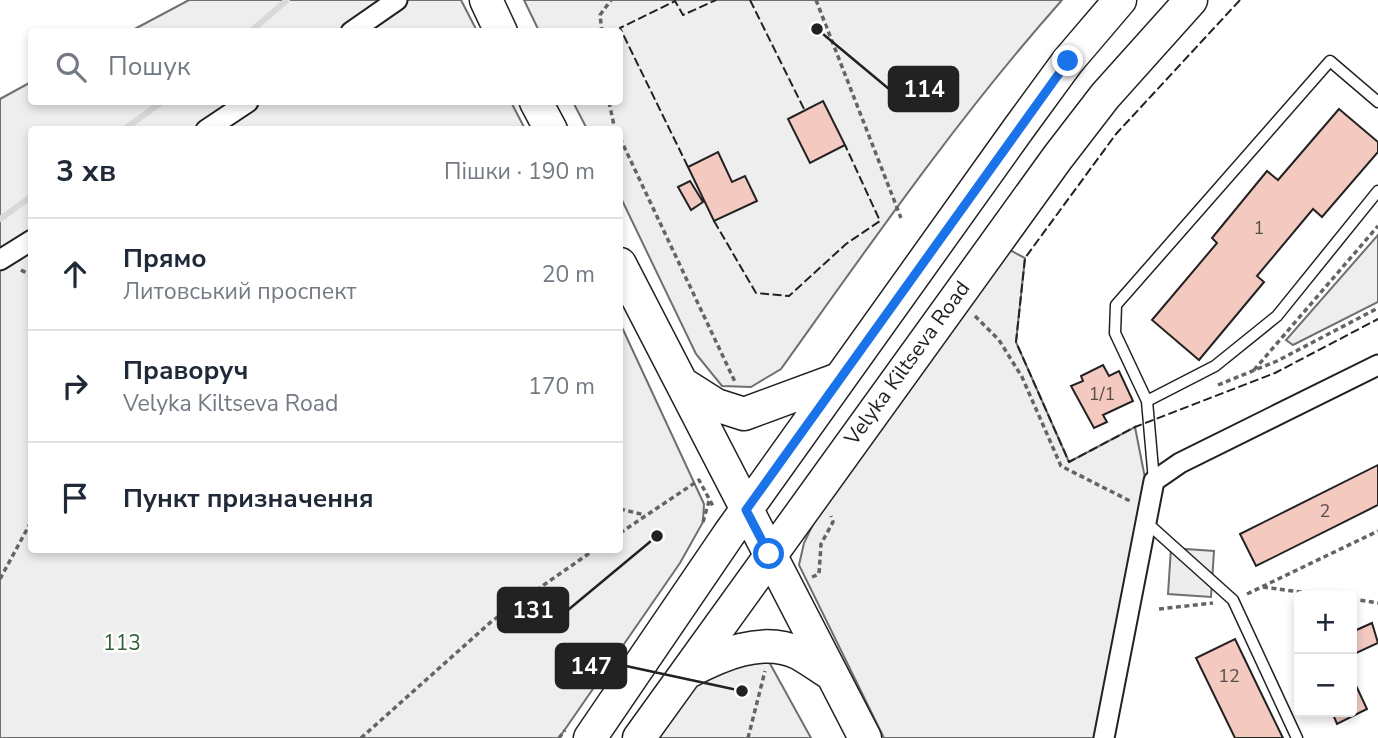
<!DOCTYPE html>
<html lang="uk">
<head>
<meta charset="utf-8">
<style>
	body { margin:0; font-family:"Nunito Sans",sans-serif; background:#f2f2f3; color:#1f2937 }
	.controls { position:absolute; right:21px; bottom:21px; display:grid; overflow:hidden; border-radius:7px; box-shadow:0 4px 10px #0003 }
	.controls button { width:63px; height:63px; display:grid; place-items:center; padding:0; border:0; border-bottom:2px solid #e0e1e3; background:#fff; color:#1f2937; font:35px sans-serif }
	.stop { position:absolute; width:21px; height:21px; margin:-16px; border:5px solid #1a73e8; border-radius:50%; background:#fff }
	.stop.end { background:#1a73e8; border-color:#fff; box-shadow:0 2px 7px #0008 }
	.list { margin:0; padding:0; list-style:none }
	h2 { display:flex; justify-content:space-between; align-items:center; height:91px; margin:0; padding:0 28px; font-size:30px }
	h2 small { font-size:23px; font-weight:400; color:#747a83 }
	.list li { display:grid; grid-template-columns:46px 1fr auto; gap:21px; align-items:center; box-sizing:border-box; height:112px; padding:0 28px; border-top:2px solid #e0e1e3 }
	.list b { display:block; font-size:26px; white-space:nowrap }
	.list p { margin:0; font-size:23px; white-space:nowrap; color:#747a83 }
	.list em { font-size:23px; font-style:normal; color:#747a83 }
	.icon { flex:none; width:38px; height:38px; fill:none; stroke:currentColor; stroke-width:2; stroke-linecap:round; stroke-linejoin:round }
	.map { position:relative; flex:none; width:1378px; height:738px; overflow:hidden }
	.search { position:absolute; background:#fff; box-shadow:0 4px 10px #0003; left:28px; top:28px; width:595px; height:77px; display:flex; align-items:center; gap:18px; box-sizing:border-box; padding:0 24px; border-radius:7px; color:#747a83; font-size:26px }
	.panel { position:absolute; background:#fff; box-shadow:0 4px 10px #0003; left:28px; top:126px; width:595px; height:427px; border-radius:7px }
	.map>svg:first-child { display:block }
	.green { fill:#eee; stroke:#6f6f6f; stroke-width:2 }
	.parking { fill:#ededed; stroke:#6f6f6f; stroke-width:2 }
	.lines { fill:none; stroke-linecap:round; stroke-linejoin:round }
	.stream { stroke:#d9d9d9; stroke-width:6 }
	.building { fill:#f3c9c0; stroke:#222; stroke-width:2 }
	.lane-casing { stroke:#222; stroke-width:13 }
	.street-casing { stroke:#222; stroke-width:23 }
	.primary-casing { stroke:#222; stroke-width:35 }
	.path { stroke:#646464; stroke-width:3.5; stroke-dasharray:5 3.5; stroke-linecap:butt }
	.lane { stroke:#fff; stroke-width:10 }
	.street { stroke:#fff; stroke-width:19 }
	.primary { stroke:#fff; stroke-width:32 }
	.fence { stroke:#222; stroke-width:2; stroke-dasharray:9 3.5; stroke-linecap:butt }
	.route { stroke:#1a73e8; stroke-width:9 }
	.labels { text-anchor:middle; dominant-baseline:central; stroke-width:5; stroke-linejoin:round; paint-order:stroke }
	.number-label { font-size:18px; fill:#564c4a }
	.street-label { font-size:21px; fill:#222; stroke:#fff }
	.park-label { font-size:21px; fill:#2f5e38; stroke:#fff }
	.leader { fill:none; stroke:#222; stroke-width:2.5 }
	.callout-dot { fill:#222; stroke:#fff; stroke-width:2.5 }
	.callout { fill:#222; stroke:#222; stroke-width:2.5 }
	.callout-label { font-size:23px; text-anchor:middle; font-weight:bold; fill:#fff }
</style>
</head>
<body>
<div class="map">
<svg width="1378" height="738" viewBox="0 0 1378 738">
	<rect width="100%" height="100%" fill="#fff"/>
	<path class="green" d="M189 0H461L477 31 129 32Z
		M524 0H1062C959 116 871 243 781 369L751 387 722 386 696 354 620 196V130L587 129 573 102H620V32L539 31Z
		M31 82 32 102H511L525 129 32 130V550H620V323L704 504 703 522 680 563 559 738H0V99Z
		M1378 235V302L1293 345 1286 340Z
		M1006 248 1025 258 1016 342 1069 462 1135 427 1145 478 1095 738H884L799 565 804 543 817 516Z
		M768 660 811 738H639L684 674Z"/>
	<path class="parking" d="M1171 548 1214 551 1211 597 1168 594Z"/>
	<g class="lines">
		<path class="stream" d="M250 32 287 0
			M123 130 162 102
			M0 219 32 196"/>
	</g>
	<path class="building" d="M823 101 845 145 810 163 788 119Z
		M1339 109 1378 142V152L1322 217 1313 209 1257 276 1264 282 1199 360 1152 320 1217 243 1212 238 1267 171 1278 180Z
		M718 152 732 182 745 176 757 201 714 221 688 167Z
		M690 181 703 202 691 210 678 187Z
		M1103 365 1109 376 1119 371 1133 401 1103 415 1107 422 1094 428 1071 386 1083 381 1081 376Z
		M1378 465V505L1256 566 1240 534Z
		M1372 623 1378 643 1352 655V632Z
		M1235 639 1261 693 1283 738H1235L1196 658Z
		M1352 677 1367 709 1337 724 1332 712H1352Z"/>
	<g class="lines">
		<defs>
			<path id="lane" d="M1147 401 1215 366 1277 316 1378 191
				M1154 481 1147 401 1115 333 1116 305 1330 61 1378 102
				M1146 522 1233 600 1297 738"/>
			<path id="street" d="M351 32 397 0
				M206 130 248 102
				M0 260 32 240
				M1104 738 1154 481 1180 463 1378 365"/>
			<path id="primary" d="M486 0 501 32
				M536 102 551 130
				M620 264 865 738
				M683 384 716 405 744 414 839 379
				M688 672C720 655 762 636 798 653 809 659 820 667 831 674
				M590 738 729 534 1019 128 1068 61 1120 0
				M639 738 1058 157 1105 96 1191 0"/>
		</defs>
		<use href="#lane" class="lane-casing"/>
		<use href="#street" class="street-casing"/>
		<use href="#primary" class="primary-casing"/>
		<path class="path" d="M816 0 901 218
			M602 32 600 15 611 0
			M609 102 615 130
			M620 138 736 384
			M21 270 32 276
			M975 316 999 340 1022 377 1061 466 1132 502
			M1254 370 1378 226
			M1218 385 1277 361 1378 308
			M620 509 645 515
			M703 522 709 501
			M620 533 699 480 714 508
			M812 577 819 574 821 544 833 522 831 516
			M0 579 32 520
			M1263 587 1330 596
			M1247 594 1378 531
			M1352 599 1378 603
			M1159 609 1213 603
			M361 738 492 621 594 550
			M559 738 565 730
			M748 738 765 671"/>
		<use href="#lane" class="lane"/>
		<use href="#street" class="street"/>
		<use href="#primary" class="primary"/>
		<path class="fence" d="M750 0 805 111
			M1240 0 1116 134 1025 258 1016 342 1069 462 1135 427 1275 373 1378 319
			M688 167 620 28 675 1 683 15 716 0
			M714 221 756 293 789 296 846 244 880 221 845 145"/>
	</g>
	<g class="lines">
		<path class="route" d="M769 554 746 510 1068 61"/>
	</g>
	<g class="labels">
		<g class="number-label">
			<text x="1259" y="228">1</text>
			<text x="1102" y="394">1/1</text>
			<text x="1325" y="511">2</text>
			<text x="1229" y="676">12</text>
		</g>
		<g class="street-label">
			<text transform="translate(907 363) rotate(-54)">Velyka Kiltseva Road</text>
		</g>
		<g class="park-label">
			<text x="122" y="643">113</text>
		</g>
	</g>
	<path class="leader" d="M817 29L889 89M657 536L568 610M742 691L626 666"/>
	<g class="callout-dot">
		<circle cx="817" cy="29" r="7"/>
		<circle cx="657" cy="536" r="7"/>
		<circle cx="742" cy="691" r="7"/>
	</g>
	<g class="callout">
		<rect x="889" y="67" width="69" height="44" rx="7"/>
		<rect x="498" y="588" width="70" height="44" rx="7"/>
		<rect x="556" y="644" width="70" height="44" rx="7"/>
	</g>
	<g class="callout-label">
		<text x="924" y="97">114</text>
		<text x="533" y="618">131</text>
		<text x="591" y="674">147</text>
	</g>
</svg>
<div class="controls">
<button>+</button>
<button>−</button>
</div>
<div class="stop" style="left:769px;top:554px"></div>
<div class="stop end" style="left:1068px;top:61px"></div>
<div class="search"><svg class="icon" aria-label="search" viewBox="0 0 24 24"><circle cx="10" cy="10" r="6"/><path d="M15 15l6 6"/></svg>Пошук</div>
<section class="panel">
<h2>3 хв<small>Пішки · 190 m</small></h2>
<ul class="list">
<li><svg class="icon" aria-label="ahead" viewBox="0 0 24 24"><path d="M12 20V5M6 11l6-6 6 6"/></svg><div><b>Прямо</b><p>Литовський проспект</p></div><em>20 m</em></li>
<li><svg class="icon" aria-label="right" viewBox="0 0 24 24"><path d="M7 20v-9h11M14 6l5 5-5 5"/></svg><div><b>Праворуч</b><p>Velyka Kiltseva Road</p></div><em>170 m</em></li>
<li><svg class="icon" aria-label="arrive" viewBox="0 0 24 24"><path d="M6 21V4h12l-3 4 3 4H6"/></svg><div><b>Пункт призначення</b></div></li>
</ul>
</section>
</div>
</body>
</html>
